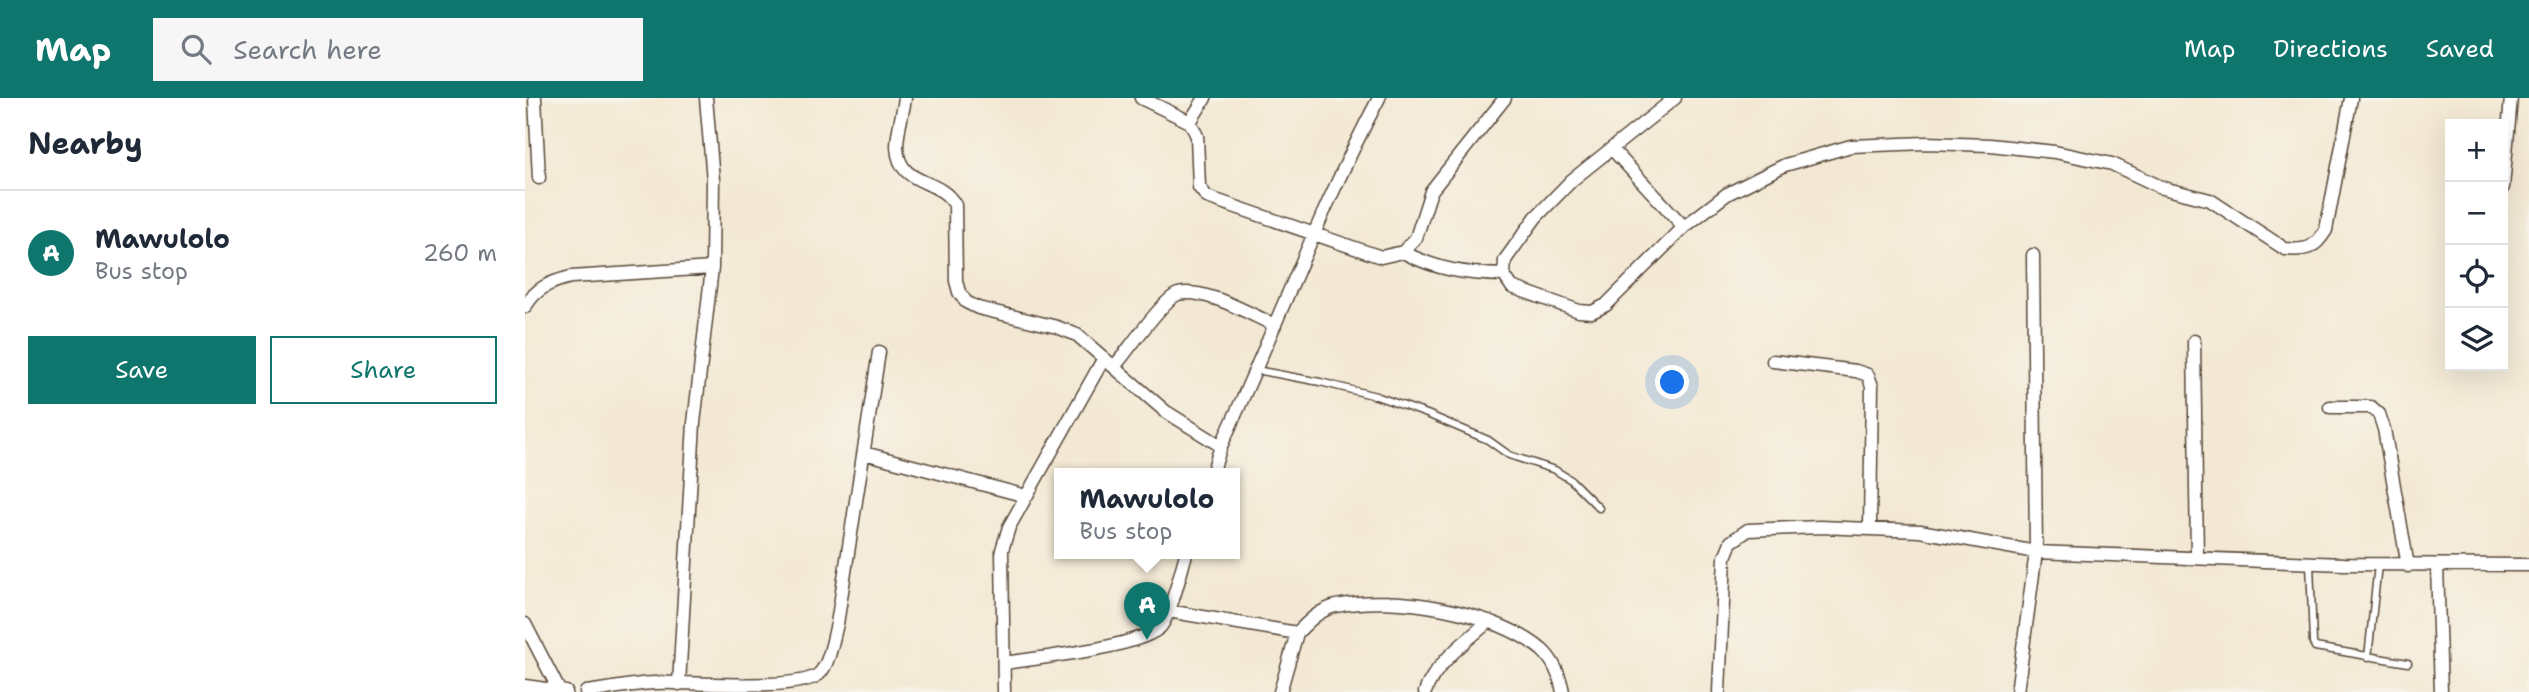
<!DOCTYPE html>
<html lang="en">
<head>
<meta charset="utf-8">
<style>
	body { margin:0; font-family:"Shantell Sans",sans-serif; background:#f6f6f7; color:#1f2937 }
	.controls { position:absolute; right:21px; top:21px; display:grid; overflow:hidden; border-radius:0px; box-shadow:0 7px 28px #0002 }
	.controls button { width:63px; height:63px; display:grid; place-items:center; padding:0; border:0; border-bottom:2px solid #e0e1e3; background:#fff; color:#1f2937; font:35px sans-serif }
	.you { position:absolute; left:1148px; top:285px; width:24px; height:24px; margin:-18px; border:5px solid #fff; border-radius:50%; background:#1a73e8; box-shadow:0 0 0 10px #1a73e833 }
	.badge { display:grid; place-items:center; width:46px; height:46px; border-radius:50%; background:#0f766e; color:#fff; font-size:23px; font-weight:700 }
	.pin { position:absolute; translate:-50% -58px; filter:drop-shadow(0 2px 4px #0008) }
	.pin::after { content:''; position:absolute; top:37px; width:24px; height:21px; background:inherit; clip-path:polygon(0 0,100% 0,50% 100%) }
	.popup { position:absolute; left:529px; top:370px; width:186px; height:91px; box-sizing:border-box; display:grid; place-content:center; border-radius:0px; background:#fff; filter:drop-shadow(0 2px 5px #0005); font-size:23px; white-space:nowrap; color:#747a83 }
	.popup b { font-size:26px; color:#1f2937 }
	.popup::after { content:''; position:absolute; left:50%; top:100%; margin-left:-14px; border:14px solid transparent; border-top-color:#fff }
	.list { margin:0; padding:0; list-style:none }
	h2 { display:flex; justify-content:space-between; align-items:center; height:91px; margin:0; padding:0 28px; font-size:30px }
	h2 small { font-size:23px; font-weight:400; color:#747a83 }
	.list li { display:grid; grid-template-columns:46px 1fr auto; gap:21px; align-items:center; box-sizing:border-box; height:126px; padding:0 28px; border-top:2px solid #e0e1e3 }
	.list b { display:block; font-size:26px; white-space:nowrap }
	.list p { margin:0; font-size:23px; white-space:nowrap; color:#747a83 }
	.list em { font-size:23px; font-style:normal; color:#747a83 }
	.actions { display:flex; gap:14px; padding:21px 28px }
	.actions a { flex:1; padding:16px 0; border:2px solid #0f766e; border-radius:0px; text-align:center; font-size:24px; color:#0f766e }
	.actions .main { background:#0f766e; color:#fff }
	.icon { flex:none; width:38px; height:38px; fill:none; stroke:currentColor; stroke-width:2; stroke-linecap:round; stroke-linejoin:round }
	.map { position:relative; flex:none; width:2004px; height:594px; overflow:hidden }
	header { display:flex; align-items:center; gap:42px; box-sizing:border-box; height:98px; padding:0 35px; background:#0f766e; color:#fff }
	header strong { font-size:33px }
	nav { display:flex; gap:38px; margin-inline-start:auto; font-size:24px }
	.search { width:490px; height:63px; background:#f6f6f7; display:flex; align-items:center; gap:18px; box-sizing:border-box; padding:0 24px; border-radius:0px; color:#747a83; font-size:26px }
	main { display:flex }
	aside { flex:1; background:#fff }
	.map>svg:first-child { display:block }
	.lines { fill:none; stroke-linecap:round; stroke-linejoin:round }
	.lane-casing { stroke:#574639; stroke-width:9 }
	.street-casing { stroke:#574639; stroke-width:15 }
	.lane { stroke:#fff; stroke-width:6 }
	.street { stroke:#fff; stroke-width:12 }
</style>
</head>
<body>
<header>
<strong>Map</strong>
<div class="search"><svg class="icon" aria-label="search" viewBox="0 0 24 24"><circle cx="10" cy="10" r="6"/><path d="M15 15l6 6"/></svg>Search here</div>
<nav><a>Map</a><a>Directions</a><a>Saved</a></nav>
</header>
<main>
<aside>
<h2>Nearby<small></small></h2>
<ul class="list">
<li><span class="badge">A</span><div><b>Mawulolo</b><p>Bus stop</p></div><em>260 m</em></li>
</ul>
<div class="actions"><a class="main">Save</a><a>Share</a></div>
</aside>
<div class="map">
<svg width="2004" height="594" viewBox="0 0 2004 594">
	<rect width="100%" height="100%" fill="#f7f3e8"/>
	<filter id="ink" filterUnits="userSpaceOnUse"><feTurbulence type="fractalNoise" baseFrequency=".0143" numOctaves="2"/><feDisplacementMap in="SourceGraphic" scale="14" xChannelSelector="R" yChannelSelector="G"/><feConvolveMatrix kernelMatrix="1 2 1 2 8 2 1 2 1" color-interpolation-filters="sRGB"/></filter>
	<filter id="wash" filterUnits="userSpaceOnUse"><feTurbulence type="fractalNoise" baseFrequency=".00686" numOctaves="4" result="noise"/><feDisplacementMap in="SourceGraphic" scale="28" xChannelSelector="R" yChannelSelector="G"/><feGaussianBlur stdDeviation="1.57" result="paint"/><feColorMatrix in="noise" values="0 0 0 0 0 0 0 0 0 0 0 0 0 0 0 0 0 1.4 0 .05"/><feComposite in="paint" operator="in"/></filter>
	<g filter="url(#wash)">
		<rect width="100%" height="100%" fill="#f3e8d3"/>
	</g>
	<g filter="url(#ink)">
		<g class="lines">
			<defs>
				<path id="lane" d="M731 272 795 284 851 298 902 316 963 342 984 357 1030 372 1046 382 1074 410
					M1785 465 1788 545 1790 549 1883 565
					M1843 559 1853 467"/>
				<path id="street" d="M10 0 14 80
					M380 0C378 16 372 33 372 49 374 90 414 78 430 107L431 183 434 194 441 204 453 210 532 229 552 237 640 313 696 348
					M616 0 665 24 672 38 674 89 682 99 856 159 878 154 891 140 906 93 980 0
					M1150 0 1047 82 1011 119 980 162 979 177 987 189 1054 213 1067 214 1081 207 1159 129 1202 96 1260 67 1326 48 1401 45 1465 47 1530 54 1587 66 1638 90 1685 102 1760 151C1782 153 1790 150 1801 132L1826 0
					M665 24 680 0
					M1087 51 1159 129
					M1978 89 1986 0
					M878 154C912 172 941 176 979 177
					M0 209C11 190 25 184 46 179L187 170
					M1669 243 1672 460
					M1248 263 1331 273 1343 277 1347 288 1345 430
					M589 269C602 254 638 201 653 196 680 189 726 217 750 227
					M1805 309H1846L1854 316 1859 331 1883 468
					M339 355 501 398
					M687 376 696 348C750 233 794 113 854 0
					M1912 467 1916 594
					M643 513 772 535C784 523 794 512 811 508 869 496 971 513 1017 552 1029 563 1035 578 1038 594
					M0 526 35 594
					M480 565C511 560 618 549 636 528 646 515 656 473 661 456
					M154 586 169 325 187 170 188 82 181 0
					M0 588 41 594
					M61 594C84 591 107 586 130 585 162 583 272 594 294 576 305 565 308 540 312 526L354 254
					M479 594 477 452 484 429 579 260
					M755 594 772 535
					M900 594C910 565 942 543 964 523
					M1194 594 1200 459 1206 444 1223 432 1295 429 1395 433 1511 454 1819 466 2004 467
					M1492 594 1511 454 1508 157"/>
			</defs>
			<use href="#lane" class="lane-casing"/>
			<use href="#street" class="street-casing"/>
			<use href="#lane" class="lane"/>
			<use href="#street" class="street"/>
		</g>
	</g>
</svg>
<div class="controls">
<button>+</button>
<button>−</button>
<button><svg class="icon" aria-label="locate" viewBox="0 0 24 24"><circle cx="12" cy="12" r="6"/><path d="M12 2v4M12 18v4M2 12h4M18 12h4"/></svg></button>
<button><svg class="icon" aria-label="layers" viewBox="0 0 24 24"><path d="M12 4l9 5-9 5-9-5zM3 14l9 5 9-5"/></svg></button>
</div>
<div class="you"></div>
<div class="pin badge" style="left:622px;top:542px">A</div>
<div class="popup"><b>Mawulolo</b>Bus stop</div>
</div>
</main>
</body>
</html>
